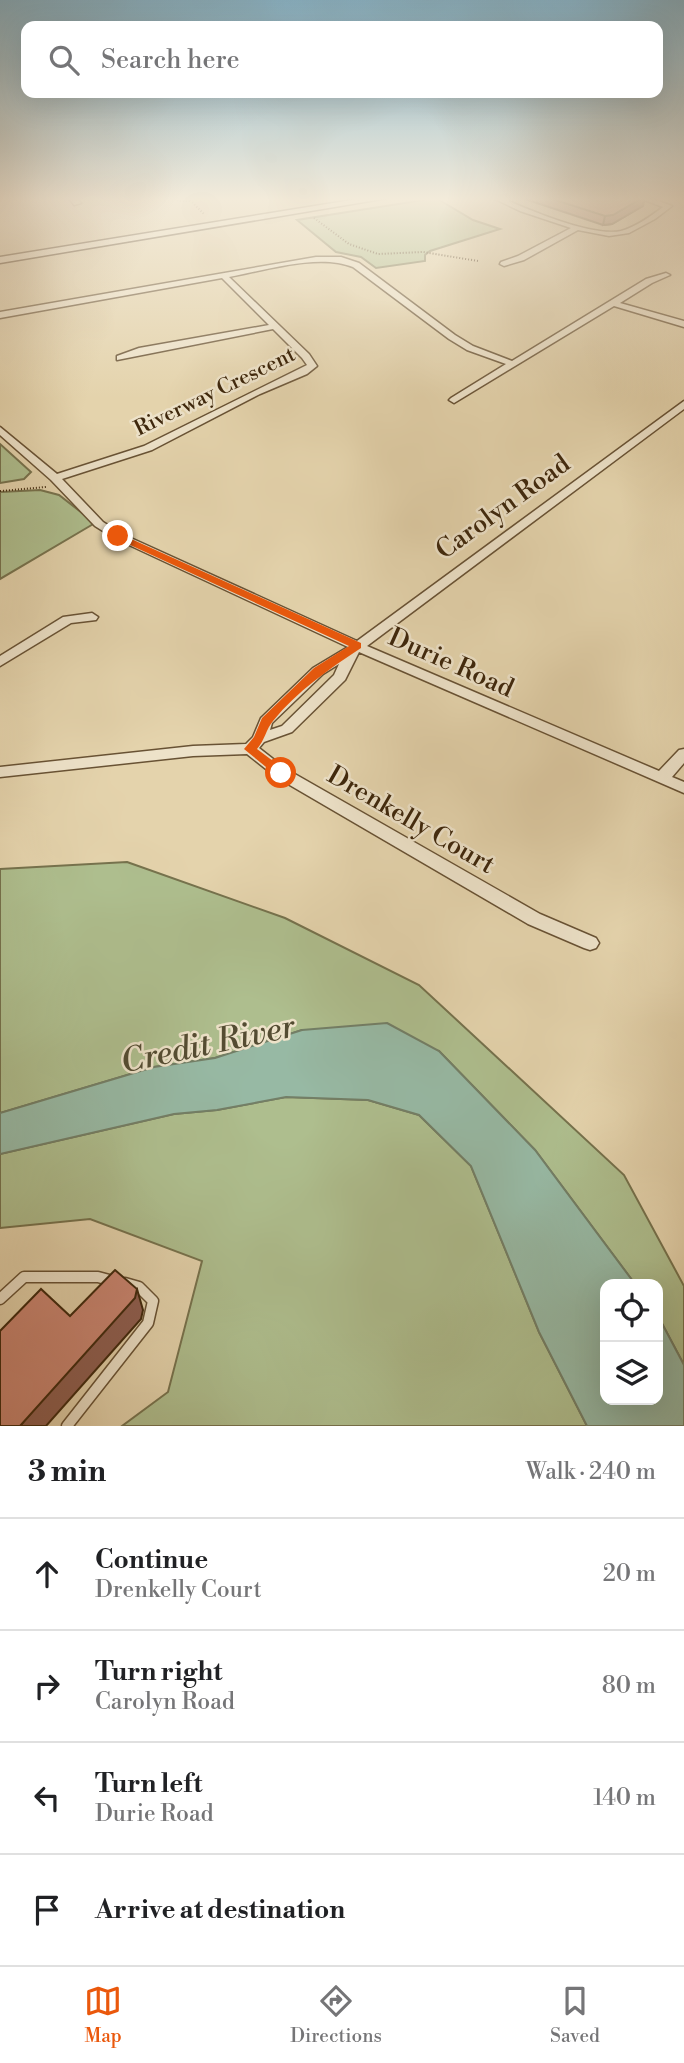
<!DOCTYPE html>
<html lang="en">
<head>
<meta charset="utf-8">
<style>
	body { margin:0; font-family:"Libre Bodoni",serif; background:#f2f2f2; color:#202124 }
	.controls { position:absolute; right:21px; bottom:21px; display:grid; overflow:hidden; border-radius:14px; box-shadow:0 7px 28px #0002 }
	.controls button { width:63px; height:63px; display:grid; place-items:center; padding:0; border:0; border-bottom:2px solid #e0e0e0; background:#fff; color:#202124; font:35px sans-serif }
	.stop { position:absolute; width:21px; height:21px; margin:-16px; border:5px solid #ea580c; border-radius:50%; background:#fff }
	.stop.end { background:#ea580c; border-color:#fff; box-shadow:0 2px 7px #0008 }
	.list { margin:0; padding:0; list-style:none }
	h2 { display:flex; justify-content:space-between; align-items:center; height:91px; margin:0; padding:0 28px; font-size:30px }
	h2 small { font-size:23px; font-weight:400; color:#757577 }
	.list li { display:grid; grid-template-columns:46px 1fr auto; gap:21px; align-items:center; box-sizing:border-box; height:112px; padding:0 28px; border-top:2px solid #e0e0e0 }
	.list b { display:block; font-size:26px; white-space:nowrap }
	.list p { margin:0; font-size:23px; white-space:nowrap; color:#757577 }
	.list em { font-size:23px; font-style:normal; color:#757577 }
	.icon { flex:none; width:38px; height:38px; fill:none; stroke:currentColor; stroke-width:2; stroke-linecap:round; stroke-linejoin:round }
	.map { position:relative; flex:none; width:684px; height:1426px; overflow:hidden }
	.search { position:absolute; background:#fff; box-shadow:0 7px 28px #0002; left:21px; right:21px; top:21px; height:77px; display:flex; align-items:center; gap:18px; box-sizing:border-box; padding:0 24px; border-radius:14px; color:#757577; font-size:26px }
	.sheet { height:539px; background:#fff }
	nav { display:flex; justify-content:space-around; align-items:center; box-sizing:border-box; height:98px; border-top:2px solid #e0e0e0; background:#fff; font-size:19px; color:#757577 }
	nav a { display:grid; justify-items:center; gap:4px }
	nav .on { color:#ea580c }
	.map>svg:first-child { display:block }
	.green { fill:#aebe8e; stroke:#76724d; stroke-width:2 }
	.water { fill:#97b9a4; stroke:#737f67; stroke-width:2 }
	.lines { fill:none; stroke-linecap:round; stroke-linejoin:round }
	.lane-casing { stroke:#685234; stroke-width:13 }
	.street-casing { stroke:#685234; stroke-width:3 }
	.secondary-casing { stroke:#3e270c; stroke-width:3 }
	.path { stroke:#3e270c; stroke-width:2; stroke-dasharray:1 2; stroke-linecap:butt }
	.lane { stroke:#ede2c9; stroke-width:10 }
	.street { fill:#ede2c9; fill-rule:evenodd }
	.secondary { fill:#ede2c9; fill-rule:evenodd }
	.wall { fill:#ae7262; stroke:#3e270c; stroke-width:2 }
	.shaded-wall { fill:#8d5d50; stroke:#3e270c; stroke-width:2 }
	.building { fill:#ca8572; stroke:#3e270c; stroke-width:2 }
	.route { fill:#ea580c }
	.labels { text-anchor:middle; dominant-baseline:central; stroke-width:5; stroke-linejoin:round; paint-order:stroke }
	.far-street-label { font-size:21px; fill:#3e270c; stroke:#ede2c9 }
	.street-label { font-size:26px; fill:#3e270c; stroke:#ede2c9 }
	.near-water-label { font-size:33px; font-style:italic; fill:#544c32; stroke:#ede2c9 }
</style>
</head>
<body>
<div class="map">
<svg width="684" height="1426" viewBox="0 0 684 1426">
	<rect width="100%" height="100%" fill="#e4d3ac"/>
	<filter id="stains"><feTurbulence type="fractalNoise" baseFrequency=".00286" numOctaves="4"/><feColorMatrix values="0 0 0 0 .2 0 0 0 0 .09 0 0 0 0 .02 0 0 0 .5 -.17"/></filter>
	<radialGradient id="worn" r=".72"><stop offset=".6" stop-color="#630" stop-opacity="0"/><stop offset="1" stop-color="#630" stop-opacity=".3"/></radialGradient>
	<path class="green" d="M436 198 473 220 500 229 430 251 425 255V261L376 268 361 257 336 252 297 220Z
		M0 444 31 472 24 479 0 483Z
		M40 490 59 495 95 523 0 579V492Z
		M127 862 285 918 419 985 624 1175 684 1286V1365L658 1316V1284H635L535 1150 439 1051 302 1030 215 1058 154 1067 0 1113V869Z
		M286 1097 368 1100 419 1115 471 1166 539 1332 587 1426H122L168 1392 202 1261 90 1219 0 1228V1154L174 1114 217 1110Z"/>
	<path class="water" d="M387 1023 439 1051 535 1150 635 1284H605V1400H658V1316L684 1365V1426H587L539 1332 471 1166 419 1115 368 1100 286 1097 217 1110 174 1114 0 1154V1113L154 1067 215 1058 302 1030Z"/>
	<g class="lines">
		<defs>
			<path id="lane" d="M0 1299 24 1277H98L113 1281
				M67 1426 148 1323 153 1301 139 1287 125 1283"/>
			<path id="street" d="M69 198H76L81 203 74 205Z
				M493 198H502C529 210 593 237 621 231 636 227 651 216 663 207L639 198H650L672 206 655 219 629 233 609 236 578 230 524 260 504 266 500 264 501 262 518 256 571 228 520 211Z
				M316 257H341L359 263 455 335 473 346 512 361 646 279 666 273 670 275 652 283 620 303 684 321V327L614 306 454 403 449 400 451 398 506 364 467 350 449 339 353 267C319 253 266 270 229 277L309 354 317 366 307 374 260 394 152 450 62 479 103 522 122 534 357 641 684 401V409L367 646 659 771 679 750 684 749V763L672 777 684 782V793L359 652 345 680 292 732 264 742 259 748 286 769 540 914 596 938 599 943 596 948 590 950 584 948 528 924 276 777 247 754 193 756 0 777V767L193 746 246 744 253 737 261 718 313 668 348 647 114 538 95 526 51 480 0 435V427L57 474 144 446 307 365 302 358 273 329 117 360V356L139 348 269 325 222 278 0 318V312ZM339 664 334 675 282 726 270 730 272 723 323 674Z
				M92 613 98 617 96 620 71 623 0 666V656L63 617Z"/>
			<path id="secondary" d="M364 198H388L0 263V257Z"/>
		</defs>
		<use href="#lane" class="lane-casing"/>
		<use href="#street" class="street-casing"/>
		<use href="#secondary" class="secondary-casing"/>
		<path class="path" d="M175 198 178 201H191
			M188 198 204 214
			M314 218 349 244 378 254 423 252 478 261
			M0 491 46 487"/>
		<use href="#lane" class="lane"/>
		<use href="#street" class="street"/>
		<use href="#secondary" class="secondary"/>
	</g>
	<path class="wall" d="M522 198H644L643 206 612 224 603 225Z"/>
	<path class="shaded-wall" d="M642 198H644L643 206 612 224 603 225 605 216Z
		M137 1289 143 1310 141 1319 46 1426H20Z"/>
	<path class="building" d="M549 198H642L613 215 605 216Z
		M115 1270 137 1289 135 1298 20 1426H0V1331L41 1289 70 1316Z"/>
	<linearGradient id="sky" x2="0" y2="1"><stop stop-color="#87b6cd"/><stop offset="0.5" stop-color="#f3ebda"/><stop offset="1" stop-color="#f3ebda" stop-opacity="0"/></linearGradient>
	<rect width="684" height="398" fill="url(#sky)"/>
	<path class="route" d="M118 533 361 643V648C329 669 297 691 273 721 266 729 265 740 257 749L285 770V776H277L244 749 254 737 262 718 314 668 349 646 115 538V534Z"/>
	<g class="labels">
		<g class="far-street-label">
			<text transform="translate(215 392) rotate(-26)">Riverway Crescent</text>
		</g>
		<g class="street-label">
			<text transform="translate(503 507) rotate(-36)">Carolyn Road</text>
			<text transform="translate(451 663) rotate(24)">Durie Road</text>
			<text transform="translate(411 820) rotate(30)">Drenkelly Court</text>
		</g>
		<g class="near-water-label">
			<text transform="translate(208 1045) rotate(-12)">Credit River</text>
		</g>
	</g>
	<rect width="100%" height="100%" filter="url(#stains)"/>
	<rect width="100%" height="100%" fill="url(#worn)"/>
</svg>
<div class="controls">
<button><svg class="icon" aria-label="locate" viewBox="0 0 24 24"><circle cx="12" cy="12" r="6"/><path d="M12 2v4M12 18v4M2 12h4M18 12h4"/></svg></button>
<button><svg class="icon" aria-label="layers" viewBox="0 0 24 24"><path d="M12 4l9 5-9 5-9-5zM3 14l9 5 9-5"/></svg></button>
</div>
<div class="stop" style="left:281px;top:773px"></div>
<div class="stop end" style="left:118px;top:536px"></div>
<div class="search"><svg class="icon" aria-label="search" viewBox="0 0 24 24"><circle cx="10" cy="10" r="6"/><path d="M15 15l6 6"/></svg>Search here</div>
</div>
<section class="sheet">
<h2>3 min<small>Walk · 240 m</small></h2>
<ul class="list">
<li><svg class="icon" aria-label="ahead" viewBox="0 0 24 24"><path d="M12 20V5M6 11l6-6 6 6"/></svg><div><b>Continue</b><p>Drenkelly Court</p></div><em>20 m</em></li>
<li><svg class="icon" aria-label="right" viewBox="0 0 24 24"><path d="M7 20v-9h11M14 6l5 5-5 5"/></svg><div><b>Turn right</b><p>Carolyn Road</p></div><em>80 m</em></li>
<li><svg class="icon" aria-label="left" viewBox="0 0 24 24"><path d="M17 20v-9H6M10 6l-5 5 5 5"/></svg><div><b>Turn left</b><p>Durie Road</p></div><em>140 m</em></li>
<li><svg class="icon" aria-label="arrive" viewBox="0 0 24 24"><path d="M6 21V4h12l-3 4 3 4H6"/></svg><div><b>Arrive at destination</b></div></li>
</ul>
</section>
<nav>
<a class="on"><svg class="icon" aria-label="map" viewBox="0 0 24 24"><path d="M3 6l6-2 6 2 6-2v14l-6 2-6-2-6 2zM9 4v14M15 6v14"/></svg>Map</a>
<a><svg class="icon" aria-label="directions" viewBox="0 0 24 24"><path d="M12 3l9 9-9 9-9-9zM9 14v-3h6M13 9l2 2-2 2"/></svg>Directions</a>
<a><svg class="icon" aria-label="saved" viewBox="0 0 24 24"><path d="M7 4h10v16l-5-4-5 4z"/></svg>Saved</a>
</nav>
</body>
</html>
